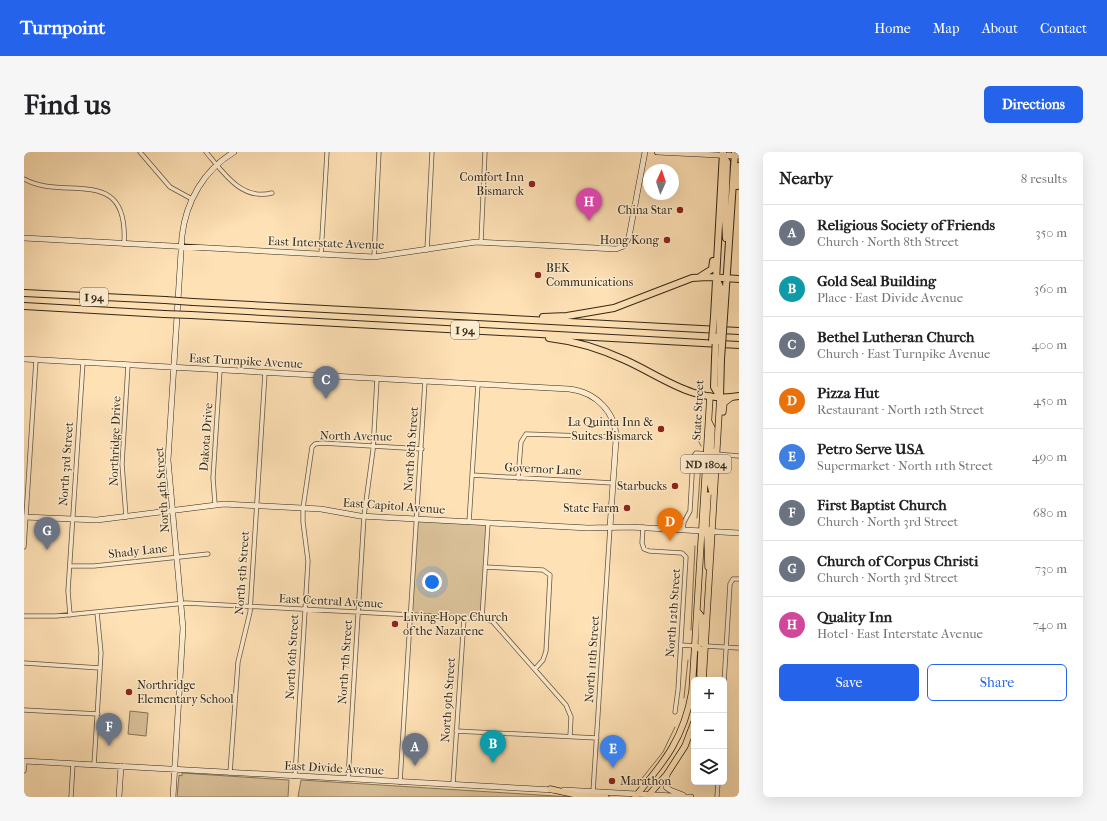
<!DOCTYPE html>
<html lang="en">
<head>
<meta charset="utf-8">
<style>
	body { margin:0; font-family:"IM FELL French Canon",serif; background:#f6f6f6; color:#202124 }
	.controls { position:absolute; right:12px; bottom:12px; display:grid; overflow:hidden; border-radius:6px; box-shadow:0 4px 16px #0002 }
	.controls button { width:36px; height:36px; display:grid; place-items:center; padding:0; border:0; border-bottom:1px solid #e0e0e0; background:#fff; color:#202124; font:20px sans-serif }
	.compass { position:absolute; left:619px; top:12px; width:36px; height:36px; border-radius:50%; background:#fff; box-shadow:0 4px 16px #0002; rotate:3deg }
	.you { position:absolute; left:408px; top:430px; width:14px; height:14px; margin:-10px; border:3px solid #fff; border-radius:50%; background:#1a73e8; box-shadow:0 0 0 6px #1a73e833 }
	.badge { display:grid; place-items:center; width:26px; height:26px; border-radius:50%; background:#2563eb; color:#fff; font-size:13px; font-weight:700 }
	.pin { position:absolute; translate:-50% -33px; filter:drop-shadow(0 1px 2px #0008) }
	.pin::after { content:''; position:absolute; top:21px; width:14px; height:12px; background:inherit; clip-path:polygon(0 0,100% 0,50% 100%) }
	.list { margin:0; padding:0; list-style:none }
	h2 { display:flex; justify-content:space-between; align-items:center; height:52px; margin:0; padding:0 16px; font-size:17px }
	h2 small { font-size:13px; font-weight:400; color:#757577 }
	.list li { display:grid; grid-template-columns:26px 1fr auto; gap:12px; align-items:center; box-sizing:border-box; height:56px; padding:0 16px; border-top:1px solid #e0e0e0 }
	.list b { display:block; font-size:15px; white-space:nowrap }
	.list p { margin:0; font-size:13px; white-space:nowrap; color:#757577 }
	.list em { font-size:13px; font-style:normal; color:#757577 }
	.actions { display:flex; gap:8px; padding:12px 16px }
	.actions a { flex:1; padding:9px 0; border:1px solid #2563eb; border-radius:6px; text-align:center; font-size:14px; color:#2563eb }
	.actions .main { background:#2563eb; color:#fff }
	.icon { flex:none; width:22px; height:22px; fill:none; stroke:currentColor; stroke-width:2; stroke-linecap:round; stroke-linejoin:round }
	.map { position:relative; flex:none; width:715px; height:645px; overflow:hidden; border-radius:6px }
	header { display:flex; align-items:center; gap:24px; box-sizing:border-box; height:56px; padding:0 20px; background:#2563eb; color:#fff }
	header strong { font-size:19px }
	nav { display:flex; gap:22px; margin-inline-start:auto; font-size:14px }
	.intro { display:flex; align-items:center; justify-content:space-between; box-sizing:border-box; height:96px; padding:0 24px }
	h1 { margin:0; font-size:28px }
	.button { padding:10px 18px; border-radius:6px; background:#2563eb; color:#fff; font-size:14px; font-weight:700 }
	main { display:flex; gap:24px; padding:0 24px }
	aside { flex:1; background:#fff; border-radius:6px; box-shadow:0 4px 16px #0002 }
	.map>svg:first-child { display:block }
	.green { fill:#dbc29a; stroke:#87755a }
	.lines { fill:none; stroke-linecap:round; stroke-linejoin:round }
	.stream { stroke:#837157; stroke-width:1 }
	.street-casing { stroke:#665640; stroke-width:5 }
	.secondary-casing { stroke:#332819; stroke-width:6 }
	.primary-casing { stroke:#332819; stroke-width:7 }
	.highway-casing { stroke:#332819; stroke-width:8 }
	.street { stroke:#feeccf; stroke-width:3.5 }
	.secondary { stroke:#feeccf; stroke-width:5 }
	.primary { stroke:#fee1b5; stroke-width:5.5 }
	.highway { stroke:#fee1b5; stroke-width:6 }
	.highway-bridge-casing { stroke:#332819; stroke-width:8; stroke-linecap:butt }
	.highway-bridge { stroke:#fee1b5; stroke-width:6 }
	.poi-dot { fill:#8f2418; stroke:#feeccf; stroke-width:1.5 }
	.labels { text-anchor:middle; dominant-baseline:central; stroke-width:3; stroke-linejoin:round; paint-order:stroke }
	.shield { fill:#feeccf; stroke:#706350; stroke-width:1 }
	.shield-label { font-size:11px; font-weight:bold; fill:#332819 }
	.poi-label { font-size:12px; fill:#332819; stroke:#feeccf; text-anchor:end }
	.street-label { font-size:12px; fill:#332819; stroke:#feeccf }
</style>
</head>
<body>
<header>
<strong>Turnpoint</strong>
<nav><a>Home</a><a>Map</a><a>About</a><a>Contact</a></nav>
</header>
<div class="intro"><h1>Find us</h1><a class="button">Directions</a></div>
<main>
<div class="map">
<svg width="715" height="645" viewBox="0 0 715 645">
	<rect width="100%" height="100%" fill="#fee1b5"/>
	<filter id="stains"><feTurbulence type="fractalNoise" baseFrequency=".005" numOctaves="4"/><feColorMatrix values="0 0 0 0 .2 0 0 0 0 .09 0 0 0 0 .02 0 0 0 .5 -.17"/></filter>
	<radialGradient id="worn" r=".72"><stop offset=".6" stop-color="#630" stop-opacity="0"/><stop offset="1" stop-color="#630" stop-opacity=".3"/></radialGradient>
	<path class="green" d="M393 367 464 371 458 466 387 463Z
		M106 559 124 561 122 584 104 582Z
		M158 621 265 628 264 645H153L155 623 158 624Z
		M277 628 547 645H274Z"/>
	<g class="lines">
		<path class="stream" d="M674 269V288L677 294
			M673 366 677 310
			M667 478 671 394
			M660 546 664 508
			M615 630 639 600 651 575"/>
		<defs>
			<path id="street" d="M116 0 146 35 168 47
				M182 0C199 20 217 49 248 41
				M0 27C41 50 105 11 100 92
				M457 90 461 0
				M403 98 408 0
				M297 103 303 0
				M350 105 355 0
				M692 302 715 304
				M448 323 589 331
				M494 326 497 290 502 282 592 285
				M191 352 189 326 196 218
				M102 365 98 312 104 213
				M445 370 454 232
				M619 375 618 391 620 397 625 399 658 401 662 405 654 538 651 560
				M659 378 660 370 666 359 669 305 672 301 682 302
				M0 395 12 208
				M46 414H70L184 402
				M461 415 519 418 526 423 522 499 519 508 511 517
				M46 463 44 439 59 210
				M0 464H32L162 451 463 467 469 470 542 553 547 565 546 585
				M458 466 464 371
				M657 493 672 494
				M682 494 715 496
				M0 511 76 516
				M700 531 706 432 709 427H715
				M0 558 74 562
				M432 579 573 586
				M70 613 77 501 73 460
				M0 619 1 609
				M206 621 214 510 226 460 241 221
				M271 624 284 409 279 370V356L288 295 291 292 298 291 398 297
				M324 627 340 364 349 298 353 227
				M376 630 401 229
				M429 632 440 466
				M569 640 586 375
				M47 645 49 612
				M693 645 694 630"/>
			<path id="secondary" d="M633 0 715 4
				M0 86 350 105 452 90 592 97 600 94 605 85 621 0
				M0 207 545 237C572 240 593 261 592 288L586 375
				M0 365 73 368 200 352 297 357 336 364 564 376 606 375 715 381
				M0 609 530 638
				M643 622 642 635 646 638 659 643
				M540 638 667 645
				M95 645 97 614
				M149 645 159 476 144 308 158 84C162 49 180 18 210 0"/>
			<path id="primary" d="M699 260 700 251 708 245
				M685 270 688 276 687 298 692 302
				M682 302 687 304 686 332 688 340
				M684 343 682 376 685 379
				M682 379 683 382 684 415
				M674 460 678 465 677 491 682 494
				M672 494 677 498 676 523 678 528
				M679 528 696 245
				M526 637 553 643 582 645
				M611 645C641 609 660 586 668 539L686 244
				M623 645 643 622 661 594 670 570"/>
			<path id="highway" d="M699 3 703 10 701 65 702 86
				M713 34 715 14
				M677 124 688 117 689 109
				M692 126 697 137 696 165
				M0 141 141 148
				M169 150 715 179
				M0 154 140 162
				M167 163 715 193
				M519 165 543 164 590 156 668 126 684 125 715 127
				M690 165 699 0
				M700 165 711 0
				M525 186C551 189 577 197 601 208 639 225 670 252 715 244
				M691 206 690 235 696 245
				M696 245 697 207"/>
		</defs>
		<use href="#street" class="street-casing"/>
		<use href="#secondary" class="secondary-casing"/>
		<use href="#primary" class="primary-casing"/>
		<use href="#highway" class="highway-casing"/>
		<use href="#street" class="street"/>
		<use href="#secondary" class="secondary"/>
		<use href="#primary" class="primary"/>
		<use href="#highway" class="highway"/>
		<defs>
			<path id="highway-bridge" d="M141 148 169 150
				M140 162 167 163
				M688 189 690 165
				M695 189 696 165
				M691 206 692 185
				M697 207 700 165"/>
		</defs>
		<use href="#highway-bridge" class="highway-bridge-casing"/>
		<use href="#highway-bridge" class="highway-bridge"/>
	</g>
	<g class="poi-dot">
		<circle cx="508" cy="32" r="4"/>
		<circle cx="656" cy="58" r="4"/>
		<circle cx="643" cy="88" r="4"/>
		<circle cx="514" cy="123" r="4"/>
		<circle cx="637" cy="277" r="4"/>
		<circle cx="651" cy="334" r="4"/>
		<circle cx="603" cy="356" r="4"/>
		<circle cx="371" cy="472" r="4"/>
		<circle cx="105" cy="540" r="4"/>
		<circle cx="588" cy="629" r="4"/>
	</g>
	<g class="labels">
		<g class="shield">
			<rect x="56" y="136" width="28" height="18" rx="3"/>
			<rect x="427" y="169" width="28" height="18" rx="3"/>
			<rect x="657" y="303" width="50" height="18" rx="3"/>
		</g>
		<g class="shield-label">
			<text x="70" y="145">I 94</text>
			<text x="441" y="178">I 94</text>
			<text x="682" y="312">ND 1804</text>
		</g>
		<g class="poi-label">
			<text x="500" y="25">Comfort Inn<tspan x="500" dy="14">Bismarck</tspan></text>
			<text x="648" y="58">China Star</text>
			<text x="635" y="88">Hong Kong</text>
			<text x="522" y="116" text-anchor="start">BEK<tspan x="522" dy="14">Communications</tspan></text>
			<text x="629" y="270">La Quinta Inn &amp;<tspan x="629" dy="14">Suites Bismarck</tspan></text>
			<text x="643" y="334">Starbucks</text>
			<text x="595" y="356">State Farm</text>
			<text x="379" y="465" text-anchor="start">Living Hope Church<tspan x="379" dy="14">of the Nazarene</tspan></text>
			<text x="113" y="533" text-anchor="start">Northridge<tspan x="113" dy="14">Elementary School</tspan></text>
			<text x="596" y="629" text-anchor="start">Marathon</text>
		</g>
		<g class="street-label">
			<text transform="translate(302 91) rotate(2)">East Interstate Avenue</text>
			<text transform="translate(222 209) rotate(3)">East Turnpike Avenue</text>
			<text transform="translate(674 258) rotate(-87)">State Street</text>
			<text transform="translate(332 284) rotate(1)">North Avenue</text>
			<text transform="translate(182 285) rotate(-86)">Dakota Drive</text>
			<text transform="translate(91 289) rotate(-88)">Northridge Drive</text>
			<text transform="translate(387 297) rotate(-86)">North 8th Street</text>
			<text transform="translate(42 312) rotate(-86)">North 3rd Street</text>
			<text transform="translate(519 317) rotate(3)">Governor Lane</text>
			<text transform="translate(138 338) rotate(-94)">North 4th Street</text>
			<text transform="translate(370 354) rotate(4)">East Capitol Avenue</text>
			<text transform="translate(114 399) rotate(-6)">Shady Lane</text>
			<text transform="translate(218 421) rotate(-86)">North 5th Street</text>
			<text transform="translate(307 449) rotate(3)">East Central Avenue</text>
			<text transform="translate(649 461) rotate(-86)">North 12th Street</text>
			<text transform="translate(268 505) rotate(-87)">North 6th Street</text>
			<text transform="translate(568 507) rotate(-86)">North 11th Street</text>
			<text transform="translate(321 510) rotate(-86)">North 7th Street</text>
			<text transform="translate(424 548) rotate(-86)">North 9th Street</text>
			<text transform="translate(310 616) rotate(3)">East Divide Avenue</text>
		</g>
	</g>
	<rect width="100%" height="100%" filter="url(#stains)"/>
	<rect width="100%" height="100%" fill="url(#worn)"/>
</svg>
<div class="controls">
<button>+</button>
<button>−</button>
<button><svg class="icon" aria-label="layers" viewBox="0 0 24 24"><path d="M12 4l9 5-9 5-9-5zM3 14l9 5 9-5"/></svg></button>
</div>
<svg class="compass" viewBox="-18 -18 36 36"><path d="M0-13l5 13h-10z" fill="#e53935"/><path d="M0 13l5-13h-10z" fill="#757577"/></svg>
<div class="you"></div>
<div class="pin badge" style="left:391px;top:614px;background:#6b7280">A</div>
<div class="pin badge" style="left:469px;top:611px;background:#0f9aa8">B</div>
<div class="pin badge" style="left:302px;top:247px;background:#6b7280">C</div>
<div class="pin badge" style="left:646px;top:389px;background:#e8710a">D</div>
<div class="pin badge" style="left:589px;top:616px;background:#3f7fe0">E</div>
<div class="pin badge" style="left:85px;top:594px;background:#6b7280">F</div>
<div class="pin badge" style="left:23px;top:398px;background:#6b7280">G</div>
<div class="pin badge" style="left:565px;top:69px;background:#d1479c">H</div>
</div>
<aside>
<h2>Nearby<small>8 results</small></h2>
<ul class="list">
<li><span class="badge" style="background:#6b7280">A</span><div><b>Religious Society of Friends</b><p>Church · North 8th Street</p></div><em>350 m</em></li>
<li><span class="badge" style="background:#0f9aa8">B</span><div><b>Gold Seal Building</b><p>Place · East Divide Avenue</p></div><em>360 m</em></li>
<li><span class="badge" style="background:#6b7280">C</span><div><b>Bethel Lutheran Church</b><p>Church · East Turnpike Avenue</p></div><em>400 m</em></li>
<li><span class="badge" style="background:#e8710a">D</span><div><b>Pizza Hut</b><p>Restaurant · North 12th Street</p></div><em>450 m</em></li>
<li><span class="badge" style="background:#3f7fe0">E</span><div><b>Petro Serve USA</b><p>Supermarket · North 11th Street</p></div><em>490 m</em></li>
<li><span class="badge" style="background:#6b7280">F</span><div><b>First Baptist Church</b><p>Church · North 3rd Street</p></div><em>680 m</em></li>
<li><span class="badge" style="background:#6b7280">G</span><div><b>Church of Corpus Christi</b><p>Church · North 3rd Street</p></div><em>730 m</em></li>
<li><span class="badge" style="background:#d1479c">H</span><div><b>Quality Inn</b><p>Hotel · East Interstate Avenue</p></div><em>740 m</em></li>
</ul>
<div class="actions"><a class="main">Save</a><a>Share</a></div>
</aside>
</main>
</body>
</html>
